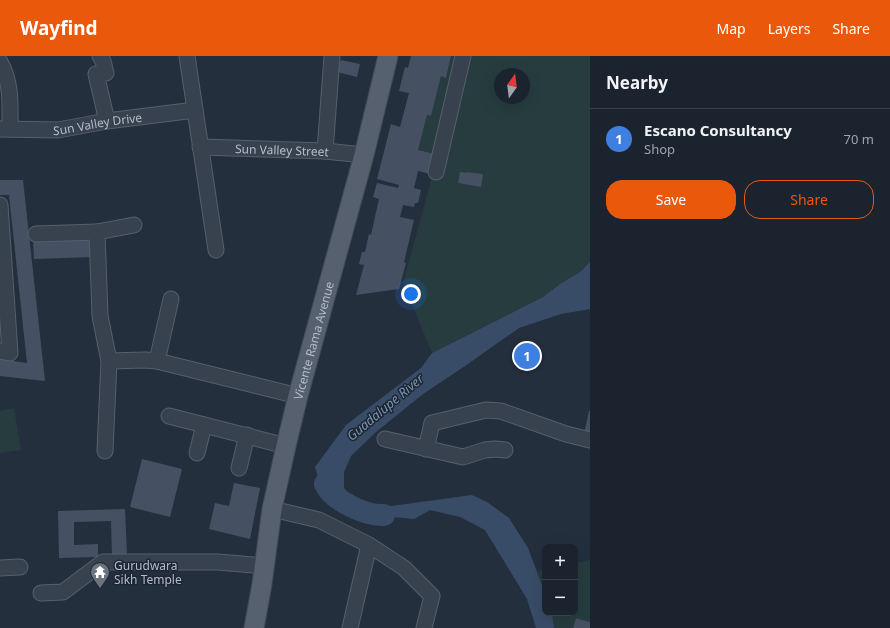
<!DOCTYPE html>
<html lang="en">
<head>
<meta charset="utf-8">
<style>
	body { margin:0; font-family:"Noto Sans",sans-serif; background:#282f3a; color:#f1f3f6 }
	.controls { position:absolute; right:12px; bottom:12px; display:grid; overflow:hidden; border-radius:8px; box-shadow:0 4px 16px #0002 }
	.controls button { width:36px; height:36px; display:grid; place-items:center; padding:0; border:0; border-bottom:1px solid #39404a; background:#1b232e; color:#f1f3f6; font:20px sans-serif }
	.compass { position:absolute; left:494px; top:12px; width:36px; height:36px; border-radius:50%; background:#1b232e; box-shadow:0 4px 16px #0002; rotate:14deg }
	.you { position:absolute; left:411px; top:238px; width:14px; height:14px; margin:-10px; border:3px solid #fff; border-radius:50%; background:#1a73e8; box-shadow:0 0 0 6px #1a73e833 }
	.badge { display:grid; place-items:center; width:26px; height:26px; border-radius:50%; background:#ea580c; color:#fff; font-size:13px; font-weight:700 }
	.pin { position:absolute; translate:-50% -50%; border:2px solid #fff; box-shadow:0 1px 4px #0006 }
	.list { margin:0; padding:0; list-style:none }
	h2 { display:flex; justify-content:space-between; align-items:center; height:52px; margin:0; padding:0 16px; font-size:17px }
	h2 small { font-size:13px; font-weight:400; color:#a0a4aa }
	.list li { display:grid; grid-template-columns:26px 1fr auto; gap:12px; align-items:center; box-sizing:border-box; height:60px; padding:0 16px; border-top:1px solid #39404a }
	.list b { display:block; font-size:15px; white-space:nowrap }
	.list p { margin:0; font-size:13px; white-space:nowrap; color:#a0a4aa }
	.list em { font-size:13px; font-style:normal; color:#a0a4aa }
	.actions { display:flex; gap:8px; padding:12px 16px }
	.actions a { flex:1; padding:9px 0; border:1px solid #ea580c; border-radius:16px; text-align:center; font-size:14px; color:#ea580c }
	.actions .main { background:#ea580c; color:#fff }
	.map { position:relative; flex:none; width:590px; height:572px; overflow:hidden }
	header { display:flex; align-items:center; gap:24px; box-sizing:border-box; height:56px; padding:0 20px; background:#ea580c; color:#fff }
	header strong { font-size:19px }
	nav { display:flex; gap:22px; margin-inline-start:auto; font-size:14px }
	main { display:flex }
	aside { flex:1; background:#1b232e }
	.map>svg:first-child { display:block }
	.green { fill:#263c3f; fill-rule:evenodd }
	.water { fill:#394c67 }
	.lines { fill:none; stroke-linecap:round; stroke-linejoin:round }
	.river { stroke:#394c67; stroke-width:22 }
	.building { fill:#455162 }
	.minor-casing { stroke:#565f6c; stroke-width:17 }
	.major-casing { stroke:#414a57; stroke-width:21 }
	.minor { stroke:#38414e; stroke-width:15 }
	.major { stroke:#56606e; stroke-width:19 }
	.labels { text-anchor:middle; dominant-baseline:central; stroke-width:3; stroke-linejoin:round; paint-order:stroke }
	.street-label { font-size:12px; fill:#b4bcc9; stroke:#1d2633 }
	.poi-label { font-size:12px; fill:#b4bcc9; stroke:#1d2633; text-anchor:start }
	.water-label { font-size:13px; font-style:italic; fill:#7c92b1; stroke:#1d2633 }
</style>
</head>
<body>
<header>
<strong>Wayfind</strong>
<nav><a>Map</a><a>Layers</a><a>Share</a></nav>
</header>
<main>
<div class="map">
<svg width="590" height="572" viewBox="0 0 590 572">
	<rect width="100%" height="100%" fill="#242f3e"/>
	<path class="green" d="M451 0H590V206L580 216 560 228 543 241 432 297 403 227 438 99 418 94 427 59 431 60 441 20 446 22ZM500 18H524V42H500Z
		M14 352 21 394 0 397V355Z
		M590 504V566L576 562 573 572H554L552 557H575V507Z
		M545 513V537L537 515Z"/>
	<path class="water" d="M590 206V253L561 258 519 272 465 310 423 338 376 376 351 400 344 416V432L355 444 377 452 472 439 487 446 509 462 528 492 545 537V557H552L554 572H536L527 543 485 474 460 461 430 454 414 463 372 459 328 440 320 428 315 411 346 369 421 312 432 297 543 241 560 228 580 216Z"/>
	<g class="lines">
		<path class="river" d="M325 428C333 445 366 460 384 459"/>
	</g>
	<path class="building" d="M411 0H451L446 22 441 20 431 60 427 59 418 94 435 98 431 118 418 115 414 132 421 134 418 147H415L414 151 403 149 400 161 414 164 404 206 406 207 399 233 356 239 364 209 359 208 362 196H365L369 178 371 179 379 143 373 141 377 127 398 132 399 129 377 123 391 68 400 71 409 37 399 35 405 11 408 12Z
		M341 4 360 8 357 21 337 16Z
		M460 116 466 117V116L483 118 481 131 458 127Z
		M0 124H23L45 325 0 320V303L27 307 9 139H0Z
		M93 180V201L34 203 33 182Z
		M589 355H590V380L584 378Z
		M142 403 182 413 170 461 130 451Z
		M234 427 260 432 250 483 209 473 215 447 229 450Z
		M125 453 127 500H112L111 465 74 466V489L98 488V501L59 502 58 455Z
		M576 562 590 566V572H573Z"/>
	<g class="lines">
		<defs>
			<g id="minor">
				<path d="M100 0 103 5 106 17 96 18 107 65"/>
				<path d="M187 0 216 194"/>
				<path d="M0 6C12 27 10 49 10 73"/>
				<path id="s1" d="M0 73 58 74 107 65 195 54"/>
				<path id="s2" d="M200 91 325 95 364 99"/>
				<path d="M325 95 332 0"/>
				<path d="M436 116 463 0"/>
				<path d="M0 149 10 297 0 295"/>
				<path d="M97 176 100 260 109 305 105 395"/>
				<path d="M36 178 97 176 134 169"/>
				<path d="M109 305 145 304 157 305 298 340"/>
				<path d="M157 305 171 243"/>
				<path d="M169 360 286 390"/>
				<path d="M385 383 463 401 485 394 495 393 505 394"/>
				<path d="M426 393 432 367 486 354 501 355 566 378 590 384"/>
				<path d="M197 397 204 369"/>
				<path d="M239 412 247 379"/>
				<path d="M272 453 319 464 369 489 404 512 432 540 424 572"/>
				<path d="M0 512 20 511"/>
				<path d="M41 537 63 536 103 506H218L265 510"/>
				<path d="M350 572 369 489"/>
			</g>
			<g id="major">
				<path id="s3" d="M254 572 262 528 272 453 286 390 298 340 364 99 388 0"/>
			</g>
		</defs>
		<use href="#minor" class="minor-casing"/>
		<use href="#major" class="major-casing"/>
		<use href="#minor" class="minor"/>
		<use href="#major" class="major"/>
	</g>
	<defs>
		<symbol id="temple-pin" viewBox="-11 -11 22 30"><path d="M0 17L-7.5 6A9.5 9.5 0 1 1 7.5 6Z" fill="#6b7280" stroke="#1d2633"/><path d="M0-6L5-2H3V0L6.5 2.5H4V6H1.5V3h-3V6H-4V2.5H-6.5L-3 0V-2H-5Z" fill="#fff"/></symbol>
	</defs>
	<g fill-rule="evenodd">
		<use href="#temple-pin" x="89" y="505" width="22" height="30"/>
	</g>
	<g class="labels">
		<g class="street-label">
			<text stroke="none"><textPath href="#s1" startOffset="98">Sun Valley Drive</textPath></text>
			<text stroke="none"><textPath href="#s2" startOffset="82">Sun Valley Street</textPath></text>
			<text stroke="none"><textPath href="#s3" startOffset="294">Vicente Rama Avenue</textPath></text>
		</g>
		<g class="poi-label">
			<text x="114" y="509">Gurudwara<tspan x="114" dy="14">Sikh Temple</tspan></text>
		</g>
		<g class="water-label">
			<text transform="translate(385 351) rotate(-40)">Guadalupe River</text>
		</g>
	</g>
</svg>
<div class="controls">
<button>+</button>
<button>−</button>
</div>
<svg class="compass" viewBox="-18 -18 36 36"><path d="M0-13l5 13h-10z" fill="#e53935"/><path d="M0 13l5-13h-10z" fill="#a0a4aa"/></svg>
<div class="you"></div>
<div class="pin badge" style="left:527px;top:300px;background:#3f7fe0">1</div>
</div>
<aside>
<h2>Nearby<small></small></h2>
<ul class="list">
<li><span class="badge" style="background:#3f7fe0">1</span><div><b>Escano Consultancy</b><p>Shop</p></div><em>70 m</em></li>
</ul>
<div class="actions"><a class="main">Save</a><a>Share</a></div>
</aside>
</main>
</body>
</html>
